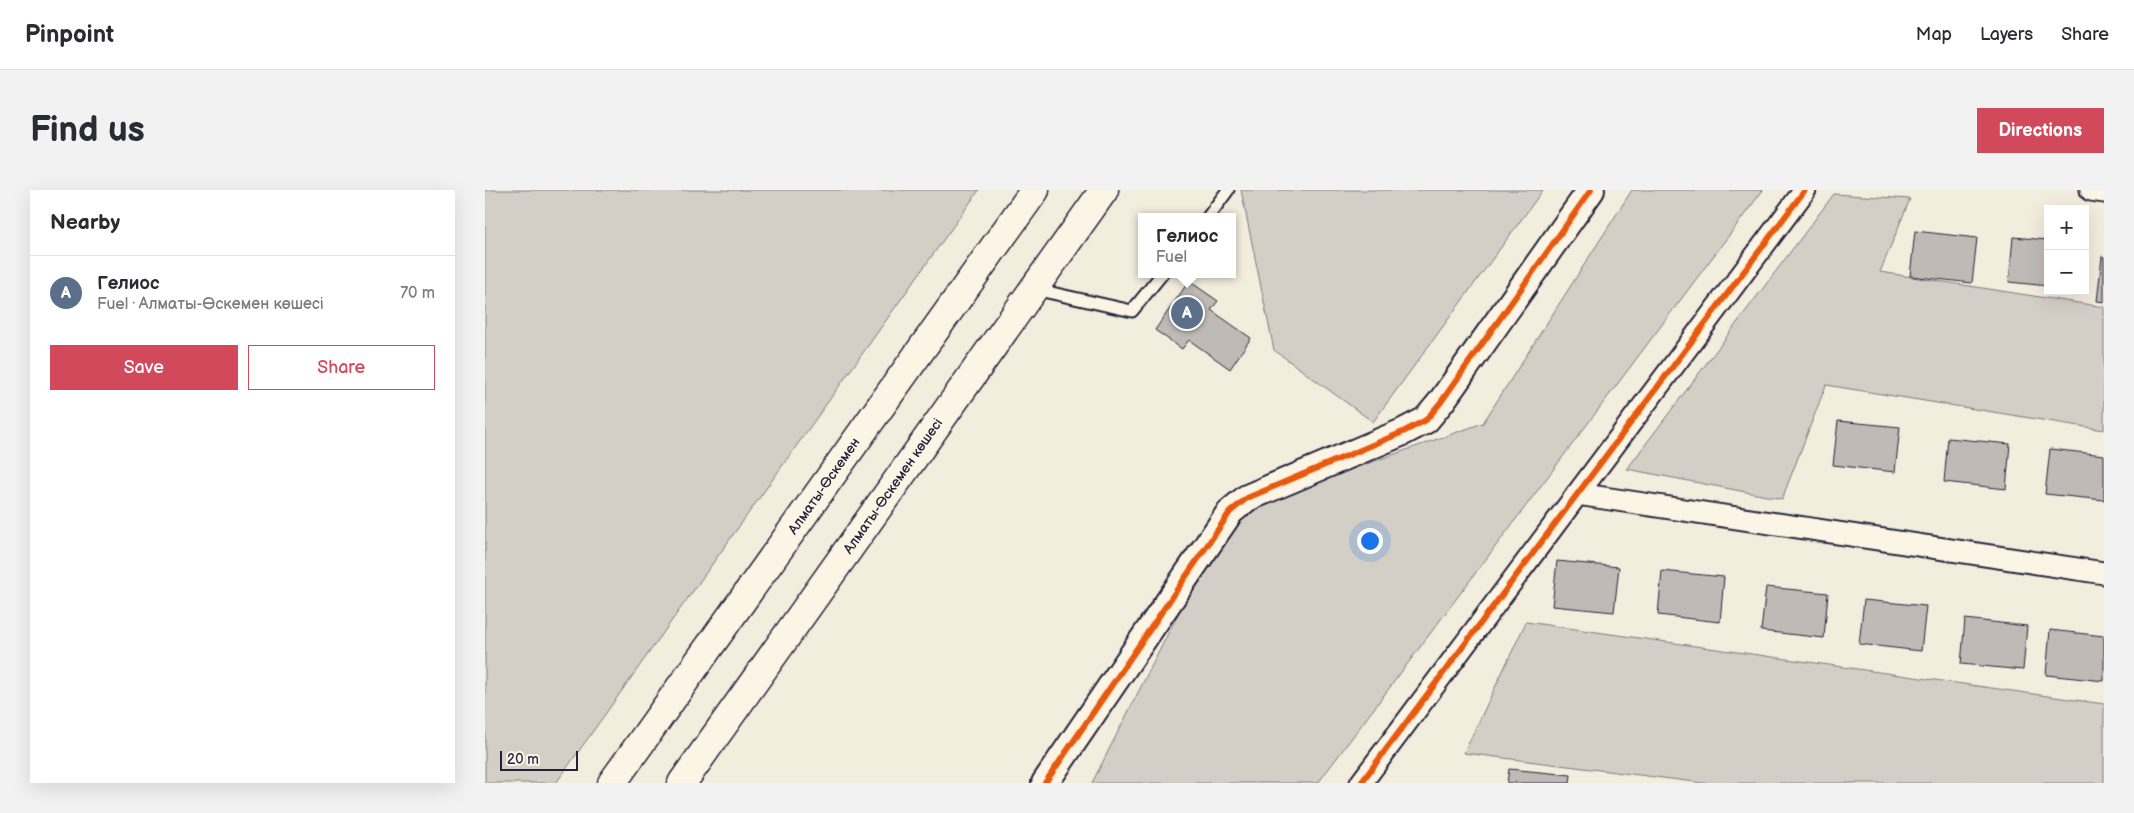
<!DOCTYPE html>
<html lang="en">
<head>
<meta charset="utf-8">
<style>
	body { margin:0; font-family:"Balsamiq Sans",sans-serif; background:#f2f2f3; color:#2b2b33 }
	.controls { position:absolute; right:15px; top:15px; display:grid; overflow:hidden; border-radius:0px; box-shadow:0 5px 20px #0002 }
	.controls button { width:45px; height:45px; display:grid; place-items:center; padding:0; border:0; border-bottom:1px solid #e1e1e2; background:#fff; color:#2b2b33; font:25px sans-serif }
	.scale { position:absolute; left:15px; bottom:12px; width:78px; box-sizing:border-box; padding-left:5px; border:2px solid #22223b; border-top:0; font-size:14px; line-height:18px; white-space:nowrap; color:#22223b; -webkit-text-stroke:4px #fcf5e5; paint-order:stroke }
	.you { position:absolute; left:884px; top:350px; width:18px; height:18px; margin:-12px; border:4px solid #fff; border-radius:50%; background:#1a73e8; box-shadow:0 0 0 8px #1a73e833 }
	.badge { display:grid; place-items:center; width:32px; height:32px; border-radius:50%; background:#d1495b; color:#fff; font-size:16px; font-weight:700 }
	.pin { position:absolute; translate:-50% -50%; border:2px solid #fff; box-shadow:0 1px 5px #0006 }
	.popup { position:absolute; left:653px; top:23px; width:98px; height:65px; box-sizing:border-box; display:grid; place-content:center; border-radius:0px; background:#fff; filter:drop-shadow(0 1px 4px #0005); font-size:16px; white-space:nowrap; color:#7c7c81 }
	.popup b { font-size:19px; color:#2b2b33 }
	.popup::after { content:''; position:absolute; left:50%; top:100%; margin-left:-10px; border:10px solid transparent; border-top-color:#fff }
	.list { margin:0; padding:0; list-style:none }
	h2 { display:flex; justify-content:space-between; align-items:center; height:65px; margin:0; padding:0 20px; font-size:21px }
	h2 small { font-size:16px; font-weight:400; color:#7c7c81 }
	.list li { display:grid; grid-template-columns:32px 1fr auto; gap:15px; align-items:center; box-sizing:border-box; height:75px; padding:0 20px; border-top:1px solid #e1e1e2 }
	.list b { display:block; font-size:19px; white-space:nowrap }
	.list p { margin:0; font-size:16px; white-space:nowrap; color:#7c7c81 }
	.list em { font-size:16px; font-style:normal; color:#7c7c81 }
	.actions { display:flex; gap:10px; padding:15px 20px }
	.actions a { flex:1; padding:11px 0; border:1px solid #d1495b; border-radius:0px; text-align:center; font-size:18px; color:#d1495b }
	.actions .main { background:#d1495b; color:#fff }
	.map { position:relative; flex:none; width:1619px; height:593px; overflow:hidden; border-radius:0px }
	header { display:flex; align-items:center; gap:30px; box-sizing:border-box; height:70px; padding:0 25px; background:#fff; border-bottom:1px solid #e1e1e2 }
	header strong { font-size:24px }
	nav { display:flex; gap:28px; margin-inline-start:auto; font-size:18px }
	.intro { display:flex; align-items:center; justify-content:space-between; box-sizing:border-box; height:120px; padding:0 30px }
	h1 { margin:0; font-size:35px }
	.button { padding:12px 22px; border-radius:0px; background:#d1495b; color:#fff; font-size:18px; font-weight:700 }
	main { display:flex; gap:30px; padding:0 30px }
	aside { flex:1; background:#fff; border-radius:0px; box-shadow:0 5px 20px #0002 }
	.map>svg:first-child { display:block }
	.green { fill:#d4cfc6; stroke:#7b7880 }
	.building { fill:#bfbab6; stroke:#22223b }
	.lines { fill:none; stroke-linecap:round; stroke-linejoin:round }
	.service-casing { stroke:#22223b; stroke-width:15 }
	.minor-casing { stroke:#22223b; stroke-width:25 }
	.tertiary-casing { stroke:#22223b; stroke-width:30 }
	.trunk-casing { stroke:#22223b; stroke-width:31 }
	.service { stroke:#fcf5e5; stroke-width:11 }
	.minor { stroke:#fcf5e5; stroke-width:21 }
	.tertiary { stroke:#fcf5e5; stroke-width:26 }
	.trunk { stroke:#fcf5e5; stroke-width:28 }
	.cycleway-casing { stroke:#fcf5e5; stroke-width:9 }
	.cycleway { stroke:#e8590c; stroke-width:6 }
	.labels { text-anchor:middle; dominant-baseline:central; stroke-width:4; stroke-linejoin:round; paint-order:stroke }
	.street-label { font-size:14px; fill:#22223b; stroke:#fcf5e5 }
</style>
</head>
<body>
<header>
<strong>Pinpoint</strong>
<nav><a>Map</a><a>Layers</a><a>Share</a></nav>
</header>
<div class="intro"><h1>Find us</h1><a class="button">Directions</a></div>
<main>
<aside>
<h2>Nearby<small></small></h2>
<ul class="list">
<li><span class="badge" style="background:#5c6f8a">A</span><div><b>Гелиос</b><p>Fuel · Алматы-Өскемен көшесі</p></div><em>70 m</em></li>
</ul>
<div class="actions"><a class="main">Save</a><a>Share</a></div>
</aside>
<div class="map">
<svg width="1619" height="593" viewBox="0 0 1619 593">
	<rect width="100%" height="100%" fill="#f3edde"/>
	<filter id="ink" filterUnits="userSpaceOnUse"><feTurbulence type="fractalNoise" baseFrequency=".02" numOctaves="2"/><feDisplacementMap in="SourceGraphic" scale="10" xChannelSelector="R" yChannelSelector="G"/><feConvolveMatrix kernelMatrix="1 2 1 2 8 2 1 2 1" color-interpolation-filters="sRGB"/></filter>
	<g filter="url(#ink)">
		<path class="green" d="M0 0H494L71 593H0Z
			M756 0H1058L888 232 789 160Z
			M1147 0H1278L833 593H607L745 322 998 233Z
			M1349 4 1425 9 1395 82 1619 117V240L1341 195 1297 309 1142 279Z
			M1041 432 1619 514V593H1218L979 563Z"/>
		<path class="building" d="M1430 41 1492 48 1487 93 1425 86Z
			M1528 47 1563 50V96L1524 92Z
			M1617 66 1619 67V112L1612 111Z
			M704 91 733 111 726 120 766 148 745 179 704 150 697 159 670 140Z
			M1353 231 1415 237 1410 282 1348 275Z
			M1463 248 1525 254 1521 299 1459 292Z
			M1565 259 1619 265V310L1560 304Z
			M1072 371 1134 377 1129 422 1067 416Z
			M1177 381 1239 387 1235 432 1173 425Z
			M1281 397 1343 403 1339 448 1276 441Z
			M1379 410 1441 416 1436 461 1374 454Z
			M1480 429 1542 436 1538 480 1476 474Z
			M1565 440 1619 446V491L1561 485Z
			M1024 579 1086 585 1085 593H1022Z"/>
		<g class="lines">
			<defs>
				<path id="service" d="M723 27 743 0
					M549 99 647 121 677 84"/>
				<path id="minor" d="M1606 0 1619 2
					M1092 304 1619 383
					M876 593 1320 0"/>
				<path id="tertiary" d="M560 593 745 322 762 308 918 242 941 230 956 212 1106 0"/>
				<path id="trunk" d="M127 593 550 0
					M197 593 619 0"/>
			</defs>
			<use href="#service" class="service-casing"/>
			<use href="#minor" class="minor-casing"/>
			<use href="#tertiary" class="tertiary-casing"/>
			<use href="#trunk" class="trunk-casing"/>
			<use href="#service" class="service"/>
			<use href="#minor" class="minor"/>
			<use href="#tertiary" class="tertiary"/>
			<use href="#trunk" class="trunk"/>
			<defs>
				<path id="cycleway" d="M560 593 745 322 762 308 918 242 941 230 956 212 1106 0
					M876 593 1320 0"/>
			</defs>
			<use href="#cycleway" class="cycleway-casing"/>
			<use href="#cycleway" class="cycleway"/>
		</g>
	</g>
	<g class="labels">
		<g class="street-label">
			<text transform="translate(339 296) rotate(-55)">Алматы-Өскемен</text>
			<text transform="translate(408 296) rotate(-55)">Алматы-Өскемен көшесі</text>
		</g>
	</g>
</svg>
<div class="controls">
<button>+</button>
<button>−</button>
</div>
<div class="scale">20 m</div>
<div class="you"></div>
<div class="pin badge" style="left:702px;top:123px;background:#5c6f8a">A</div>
<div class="popup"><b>Гелиос</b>Fuel</div>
</div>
</main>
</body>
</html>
